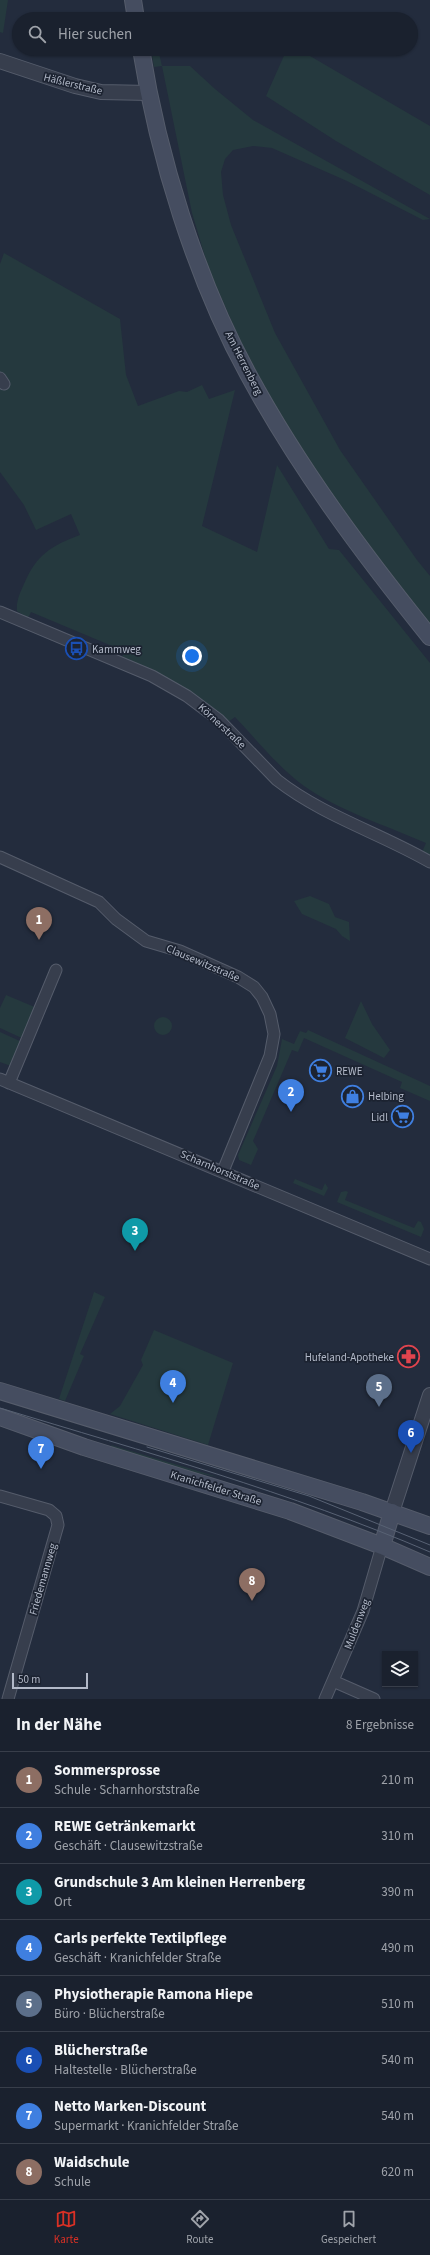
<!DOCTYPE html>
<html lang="de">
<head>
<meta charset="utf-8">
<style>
	body { margin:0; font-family:"Source Sans 3",sans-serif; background:#232936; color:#f1f3f6 }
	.controls { position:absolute; right:12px; bottom:12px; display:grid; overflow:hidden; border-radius:0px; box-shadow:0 1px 3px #0004 }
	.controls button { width:36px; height:36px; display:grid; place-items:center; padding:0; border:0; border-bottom:1px solid #383e4a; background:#1a212e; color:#f1f3f6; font:20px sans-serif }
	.scale { position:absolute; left:12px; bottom:10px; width:76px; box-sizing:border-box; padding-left:4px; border:2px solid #b2b9c8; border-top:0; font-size:11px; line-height:14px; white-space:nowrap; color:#b2b9c8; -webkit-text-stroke:3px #1c2331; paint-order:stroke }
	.you { position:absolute; left:192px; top:656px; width:14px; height:14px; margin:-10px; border:3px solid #fff; border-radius:50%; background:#1a73e8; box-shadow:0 0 0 6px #1a73e833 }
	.badge { display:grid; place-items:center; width:26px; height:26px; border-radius:50%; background:#d93025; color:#fff; font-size:13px; font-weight:700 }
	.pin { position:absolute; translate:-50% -33px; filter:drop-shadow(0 1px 2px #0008) }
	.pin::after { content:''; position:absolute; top:21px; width:14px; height:12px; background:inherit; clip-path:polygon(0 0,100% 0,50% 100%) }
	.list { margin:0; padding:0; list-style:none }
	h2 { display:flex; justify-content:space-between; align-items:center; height:52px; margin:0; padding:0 16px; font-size:17px }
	h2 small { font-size:13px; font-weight:400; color:#9fa3aa }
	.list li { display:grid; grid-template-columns:26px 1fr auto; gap:12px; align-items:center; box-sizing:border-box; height:56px; padding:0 16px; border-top:1px solid #383e4a }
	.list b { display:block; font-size:15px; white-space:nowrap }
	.list p { margin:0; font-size:13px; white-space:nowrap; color:#9fa3aa }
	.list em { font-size:13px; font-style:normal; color:#9fa3aa }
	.icon { flex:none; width:22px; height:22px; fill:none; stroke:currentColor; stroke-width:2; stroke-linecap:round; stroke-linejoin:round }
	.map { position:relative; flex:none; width:430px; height:1699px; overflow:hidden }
	.search { position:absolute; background:#1a212e; box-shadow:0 1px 3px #0004; left:12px; right:12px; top:12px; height:44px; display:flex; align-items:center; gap:10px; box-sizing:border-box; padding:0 14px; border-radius:22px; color:#9fa3aa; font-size:15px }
	.sheet { height:500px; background:#1a212e }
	nav { display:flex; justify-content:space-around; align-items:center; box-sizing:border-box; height:56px; border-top:1px solid #383e4a; background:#1a212e; font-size:11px; color:#9fa3aa }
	nav a { display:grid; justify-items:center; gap:2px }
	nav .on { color:#d93025 }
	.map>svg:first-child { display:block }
	.green { fill:#25393e }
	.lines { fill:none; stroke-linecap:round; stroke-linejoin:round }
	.minor-casing { stroke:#555c6b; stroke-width:13 }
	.tertiary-casing { stroke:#555c6b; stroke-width:16 }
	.secondary-casing { stroke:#555c6b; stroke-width:18 }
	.minor { stroke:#373e4d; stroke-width:11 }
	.tertiary { stroke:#373e4d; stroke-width:14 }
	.secondary { stroke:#454d60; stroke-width:16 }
	.tram { stroke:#586274; stroke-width:1 }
	.labels { text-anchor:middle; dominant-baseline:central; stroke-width:3.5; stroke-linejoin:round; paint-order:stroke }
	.street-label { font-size:11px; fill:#b2b9c8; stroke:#1c2331 }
	.poi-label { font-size:11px; fill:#b2b9c8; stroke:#1c2331; text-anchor:start }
</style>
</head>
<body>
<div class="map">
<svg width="430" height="1699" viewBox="0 0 430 1699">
	<rect width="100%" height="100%" fill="#232c3d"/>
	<path class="green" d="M0 0H8L3 33 0 32Z
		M151 49H158L162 66H190L215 89 253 120 430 219 423 220 347 181 272 148 253 146 233 150 225 159 221 172 223 195 231 225 275 333 340 450 417 560 430 576V629L341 513 253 370 209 270 192 213 162 66 154 67Z
		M287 49H298L430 126V195L336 141 266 96Z
		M4 253 120 319 126 375 138 406 179 391 187 392 202 385 209 399 235 390 202 526 257 552 277 465 329 549 339 550 430 663V856L422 852 426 843C385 825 340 811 304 786 278 767 257 740 235 717L228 722 122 658 124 651 31 612 28 618 17 611C16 601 20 593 24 584 37 554 51 546 80 535L71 514 36 530 24 505 0 472V264Z
		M310 896 329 904 335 917 349 922 350 941 342 936 336 929 302 914 294 901Z
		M6 995 37 1008 24 1039 0 1028V1008Z
		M361 1001 372 1024 390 1050 384 1058 345 1038Z
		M154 1026a9 9 0 1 1 18 0a9 9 0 1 1-18 0Z
		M308 1030 430 1086V1101L400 1088 402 1082 304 1038 298 1052 292 1050 253 1141 258 1149 251 1165 239 1160 238 1155 277 1066 282 1039 294 1044 300 1031 306 1033Z
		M0 1032 22 1042 11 1066 0 1062Z
		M295 1179 322 1190 325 1183 328 1188 324 1196 293 1183Z
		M346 1191 348 1192 345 1200 414 1228 418 1221 421 1222 424 1229 421 1237 337 1202 341 1192Z
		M94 1292 105 1297 80 1354 84 1356 65 1401 59 1399Z
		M154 1330 233 1363 208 1445 110 1414 120 1406 143 1365 141 1360Z
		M111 1445 218 1477 191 1472 113 1451Z"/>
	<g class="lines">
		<defs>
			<path id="minor" d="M0 378 4 384
				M0 612 152 676 187 696 219 720 277 780C323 816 380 833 430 862
				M0 857 99 902 116 919 146 941 180 951 238 977 254 987 262 997 270 1014 274 1034 270 1056 223 1171
				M0 1079 430 1259
				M9 1083 56 970
				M0 1496 49 1510 56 1516 58 1525 8 1699
				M333 1681 374 1699
				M325 1699 363 1611 382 1546"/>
			<path id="tertiary" d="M0 61 75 86 101 92 149 93
				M392 1512 430 1395"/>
			<path id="secondary" d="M133 0 136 19
				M141 49C158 156 196 279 248 374 299 468 363 554 430 637
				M0 1391 362 1502 430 1526
				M0 1417 84 1447 290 1511 382 1546 430 1567
				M382 1546 392 1512"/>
		</defs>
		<use href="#minor" class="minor-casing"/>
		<use href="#tertiary" class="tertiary-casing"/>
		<use href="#secondary" class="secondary-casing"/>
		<use href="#minor" class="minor"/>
		<use href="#tertiary" class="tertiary"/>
		<use href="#secondary" class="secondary"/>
		<path class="tram" d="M0 1408C145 1452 290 1492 430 1552
			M147 1447 309 1496 430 1545"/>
	</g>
	<defs>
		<symbol id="bus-ring" viewBox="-11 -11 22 22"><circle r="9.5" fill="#1c2331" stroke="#1a4fb4" stroke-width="1.5"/><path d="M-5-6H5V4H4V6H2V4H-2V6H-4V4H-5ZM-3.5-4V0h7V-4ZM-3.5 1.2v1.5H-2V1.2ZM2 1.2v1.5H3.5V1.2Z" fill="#1a4fb4"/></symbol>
		<symbol id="supermarket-ring" viewBox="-11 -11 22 22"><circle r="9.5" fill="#1c2331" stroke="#3f7fe0" stroke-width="1.5"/><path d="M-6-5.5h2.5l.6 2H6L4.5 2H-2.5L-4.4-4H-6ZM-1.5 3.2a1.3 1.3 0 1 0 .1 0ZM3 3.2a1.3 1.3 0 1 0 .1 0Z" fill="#3f7fe0"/></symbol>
		<symbol id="shop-ring" viewBox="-11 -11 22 22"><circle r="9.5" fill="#1c2331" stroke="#3f7fe0" stroke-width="1.5"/><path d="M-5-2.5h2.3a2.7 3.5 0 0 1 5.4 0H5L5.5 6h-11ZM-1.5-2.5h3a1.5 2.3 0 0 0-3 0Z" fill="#3f7fe0"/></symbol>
		<symbol id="pharmacy-ring" viewBox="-11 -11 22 22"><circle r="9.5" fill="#1c2331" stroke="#e0444e" stroke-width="1.5"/><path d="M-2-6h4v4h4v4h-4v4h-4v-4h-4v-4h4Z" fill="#e0444e"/></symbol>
	</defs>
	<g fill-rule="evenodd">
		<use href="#bus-ring" x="64" y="636" width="25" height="25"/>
		<use href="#supermarket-ring" x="308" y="1058" width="25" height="25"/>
		<use href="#shop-ring" x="340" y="1084" width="25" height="25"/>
		<use href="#supermarket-ring" x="390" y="1104" width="25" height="25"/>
		<use href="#pharmacy-ring" x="396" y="1344" width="25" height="25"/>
	</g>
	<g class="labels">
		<g class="street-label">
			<text transform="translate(73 84) rotate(14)">Häßlerstraße</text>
			<text transform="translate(244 363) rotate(63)">Am Herrenberg</text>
			<text transform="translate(222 726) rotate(43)">Körnerstraße</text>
			<text transform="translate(203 963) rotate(23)">Clausewitzstraße</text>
			<text transform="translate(220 1170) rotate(23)">Scharnhorststraße</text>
			<text transform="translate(216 1488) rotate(17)">Kranichfelder Straße</text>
			<text transform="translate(43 1579) rotate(-74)">Friedemannweg</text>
			<text transform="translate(357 1624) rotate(-69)">Muldenweg</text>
		</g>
		<g class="poi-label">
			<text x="92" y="649">Kammweg</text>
			<text x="336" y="1071">REWE</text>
			<text x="368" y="1096">Helbing</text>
			<text x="388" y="1117" text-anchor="end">Lidl</text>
			<text x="394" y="1357" text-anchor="end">Hufeland-Apotheke</text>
		</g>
	</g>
</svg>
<div class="controls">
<button><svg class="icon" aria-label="layers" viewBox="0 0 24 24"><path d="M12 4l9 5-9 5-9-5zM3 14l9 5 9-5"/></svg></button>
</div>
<div class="scale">50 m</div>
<div class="you"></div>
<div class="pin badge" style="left:39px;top:940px;background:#8d6e63">1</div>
<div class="pin badge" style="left:291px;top:1112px;background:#3f7fe0">2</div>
<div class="pin badge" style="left:135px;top:1251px;background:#0f9aa8">3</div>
<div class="pin badge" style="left:173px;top:1403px;background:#3f7fe0">4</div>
<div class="pin badge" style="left:379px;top:1407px;background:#5c6f8a">5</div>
<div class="pin badge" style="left:411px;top:1453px;background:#1a4fb4">6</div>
<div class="pin badge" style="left:41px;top:1469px;background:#3f7fe0">7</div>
<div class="pin badge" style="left:252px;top:1601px;background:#8d6e63">8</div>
<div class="search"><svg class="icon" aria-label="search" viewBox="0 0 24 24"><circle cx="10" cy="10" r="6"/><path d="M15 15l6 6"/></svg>Hier suchen</div>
</div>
<section class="sheet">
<h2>In der Nähe<small>8 Ergebnisse</small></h2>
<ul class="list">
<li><span class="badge" style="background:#8d6e63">1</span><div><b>Sommersprosse</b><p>Schule · Scharnhorststraße</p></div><em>210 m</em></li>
<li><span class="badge" style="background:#3f7fe0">2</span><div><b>REWE Getränkemarkt</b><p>Geschäft · Clausewitzstraße</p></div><em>310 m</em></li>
<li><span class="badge" style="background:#0f9aa8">3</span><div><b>Grundschule 3 Am kleinen Herrenberg</b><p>Ort</p></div><em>390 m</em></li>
<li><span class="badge" style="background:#3f7fe0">4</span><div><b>Carls perfekte Textilpflege</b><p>Geschäft · Kranichfelder Straße</p></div><em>490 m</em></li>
<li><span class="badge" style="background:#5c6f8a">5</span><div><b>Physiotherapie Ramona Hiepe</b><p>Büro · Blücherstraße</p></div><em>510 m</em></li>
<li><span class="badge" style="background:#1a4fb4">6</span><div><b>Blücherstraße</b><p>Haltestelle · Blücherstraße</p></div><em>540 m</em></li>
<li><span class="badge" style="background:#3f7fe0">7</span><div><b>Netto Marken-Discount</b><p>Supermarkt · Kranichfelder Straße</p></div><em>540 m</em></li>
<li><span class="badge" style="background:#8d6e63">8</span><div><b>Waidschule</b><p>Schule</p></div><em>620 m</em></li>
</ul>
</section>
<nav>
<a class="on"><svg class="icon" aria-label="map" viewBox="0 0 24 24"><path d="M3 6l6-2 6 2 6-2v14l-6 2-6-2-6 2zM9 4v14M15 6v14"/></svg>Karte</a>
<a><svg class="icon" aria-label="directions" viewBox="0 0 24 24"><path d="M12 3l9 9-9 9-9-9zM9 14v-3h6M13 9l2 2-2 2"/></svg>Route</a>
<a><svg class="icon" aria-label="saved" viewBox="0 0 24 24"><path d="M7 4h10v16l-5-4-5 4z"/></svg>Gespeichert</a>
</nav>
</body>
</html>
